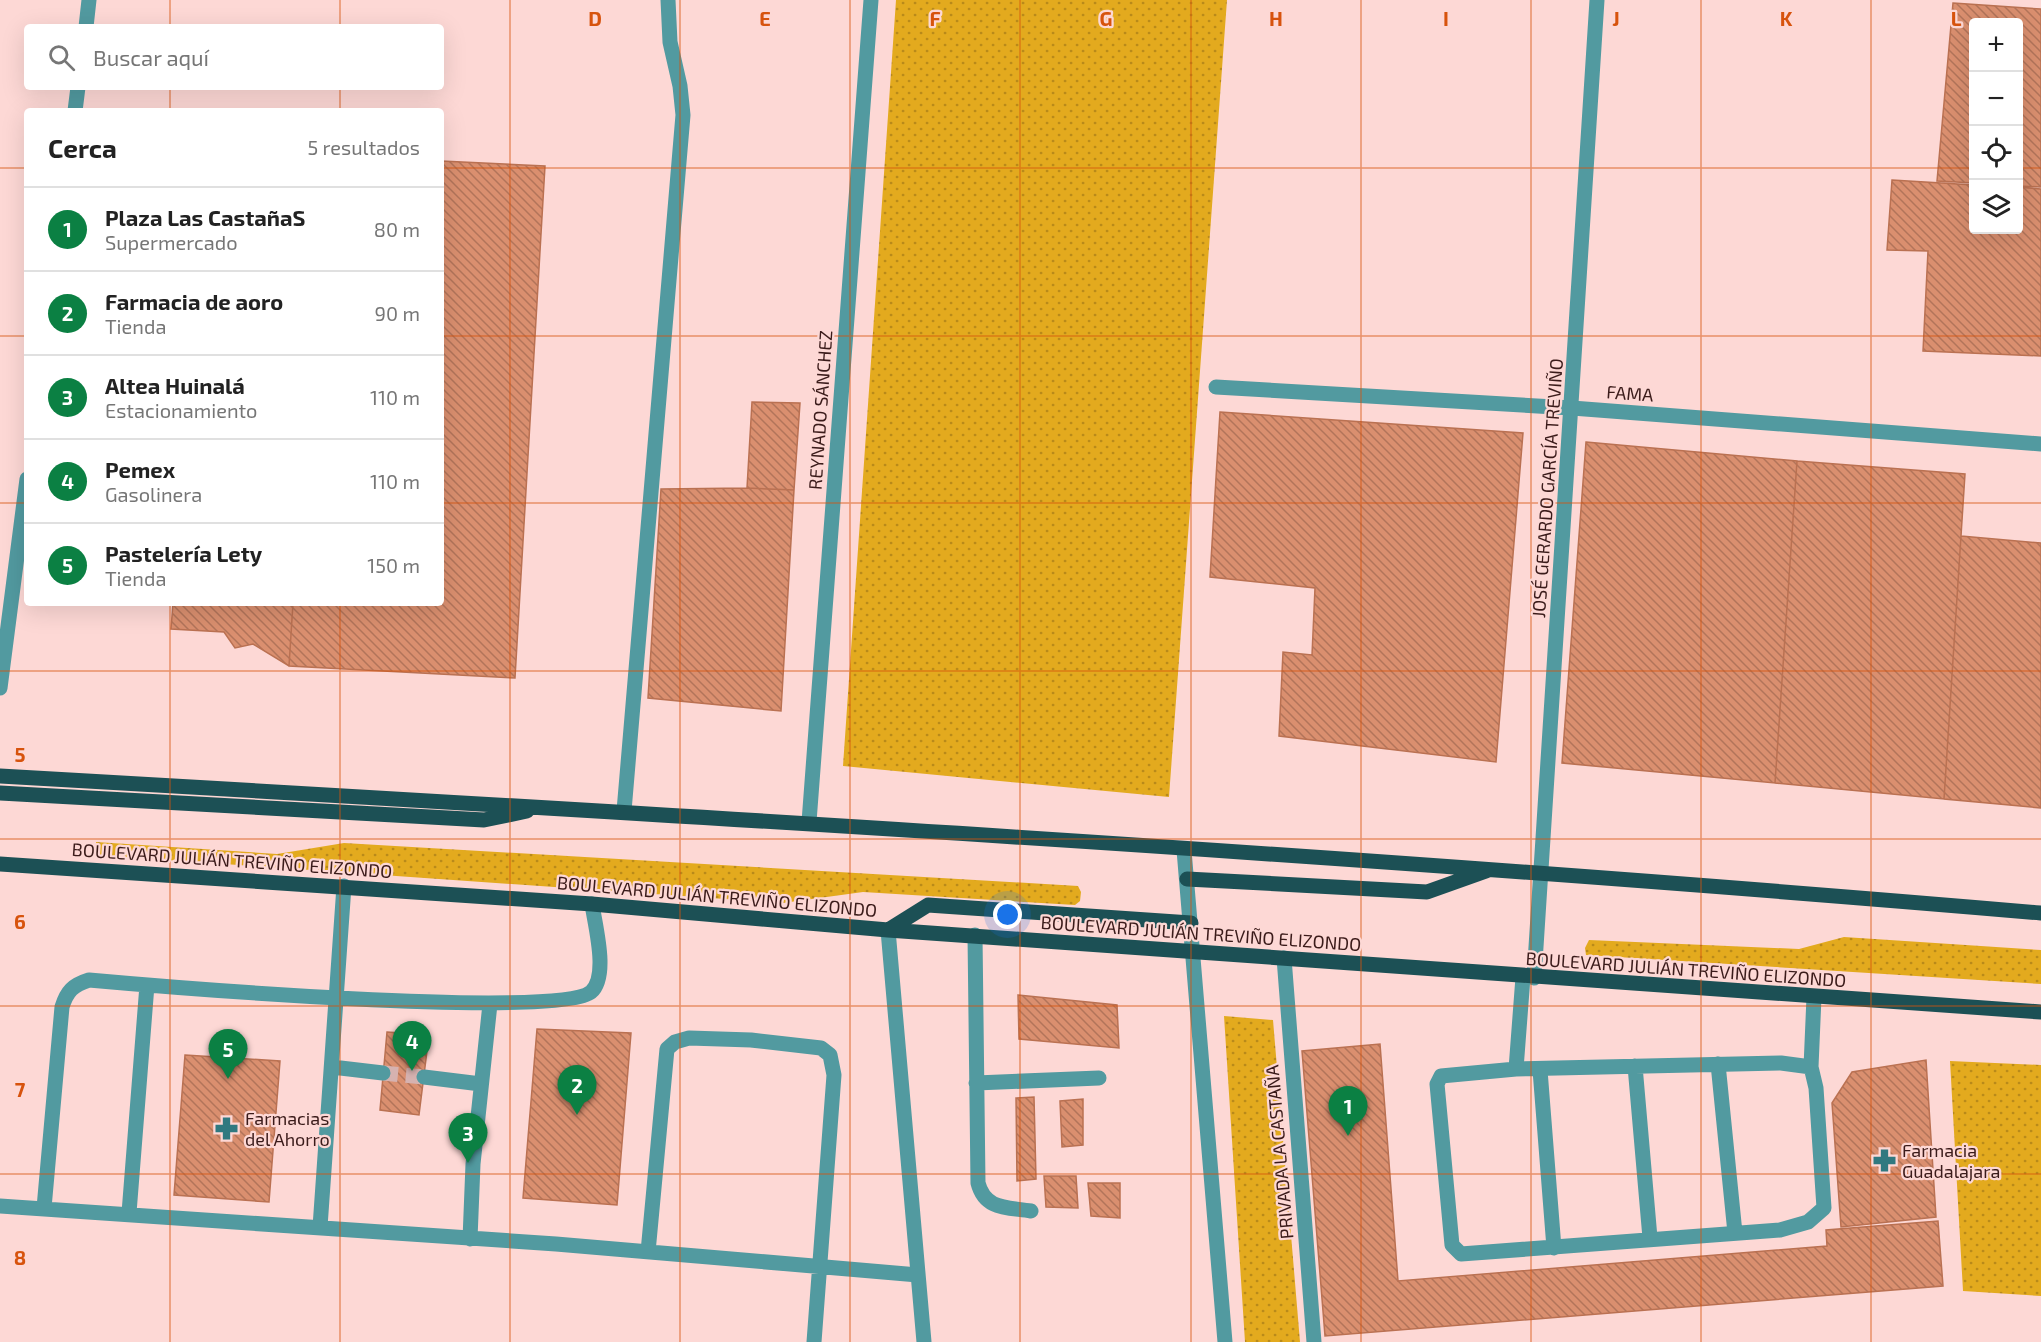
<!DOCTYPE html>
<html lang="es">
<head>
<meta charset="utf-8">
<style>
	body { margin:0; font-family:"Exo 2",sans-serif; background:#f2f2f2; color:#222 }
	.controls { position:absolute; right:18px; top:18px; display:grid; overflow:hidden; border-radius:6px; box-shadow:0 6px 24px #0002 }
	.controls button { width:54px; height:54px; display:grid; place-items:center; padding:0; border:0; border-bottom:2px solid #e0e0e0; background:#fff; color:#222; font:30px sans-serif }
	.you { position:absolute; left:1008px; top:915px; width:21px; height:21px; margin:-15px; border:4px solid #fff; border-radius:50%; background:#1a73e8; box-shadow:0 0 0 9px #1a73e833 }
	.badge { display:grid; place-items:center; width:39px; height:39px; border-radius:50%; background:#0b8043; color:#fff; font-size:20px; font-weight:700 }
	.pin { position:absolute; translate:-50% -50px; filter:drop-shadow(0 2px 3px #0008) }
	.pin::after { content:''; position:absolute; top:32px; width:21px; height:18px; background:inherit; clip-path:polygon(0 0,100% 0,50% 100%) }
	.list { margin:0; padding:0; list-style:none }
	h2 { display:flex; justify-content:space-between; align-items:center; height:78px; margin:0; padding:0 24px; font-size:26px }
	h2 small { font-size:20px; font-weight:400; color:#767676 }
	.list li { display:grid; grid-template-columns:39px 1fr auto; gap:18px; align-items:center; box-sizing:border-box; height:84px; padding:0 24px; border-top:2px solid #e0e0e0 }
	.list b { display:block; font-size:22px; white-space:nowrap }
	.list p { margin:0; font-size:20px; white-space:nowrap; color:#767676 }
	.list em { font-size:20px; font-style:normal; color:#767676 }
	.icon { flex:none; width:33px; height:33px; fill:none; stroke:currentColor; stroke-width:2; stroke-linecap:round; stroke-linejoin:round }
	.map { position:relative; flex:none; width:2041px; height:1342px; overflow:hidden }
	.search { position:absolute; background:#fff; box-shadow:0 6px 24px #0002; left:24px; top:24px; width:420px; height:66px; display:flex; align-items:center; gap:15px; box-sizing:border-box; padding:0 21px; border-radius:6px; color:#767676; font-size:22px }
	.panel { position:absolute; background:#fff; box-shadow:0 6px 24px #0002; left:24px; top:108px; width:420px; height:498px; border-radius:6px }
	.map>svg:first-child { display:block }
	.grass { fill:url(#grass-dots) }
	.building { fill:url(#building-back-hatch); stroke:#ba7152; stroke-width:1.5 }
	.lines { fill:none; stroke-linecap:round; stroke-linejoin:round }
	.minor-tunnel { stroke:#d6b2b0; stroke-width:15; stroke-dasharray:15 8; stroke-linecap:butt }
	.minor { stroke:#529aa0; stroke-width:15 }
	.major { stroke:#1c5055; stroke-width:15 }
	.grid { fill:none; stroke:#d7530d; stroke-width:1.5; stroke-opacity:0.55 }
	.labels { text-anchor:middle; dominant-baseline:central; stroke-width:4.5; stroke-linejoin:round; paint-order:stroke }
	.street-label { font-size:18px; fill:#3b1b1a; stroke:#fdd8d5 }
	.poi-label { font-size:18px; fill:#3b1b1a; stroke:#fdd8d5; text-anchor:start }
	.grid-label { font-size:20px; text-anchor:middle; font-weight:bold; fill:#d7530d; stroke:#fdd8d5; stroke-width:4.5; stroke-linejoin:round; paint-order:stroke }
</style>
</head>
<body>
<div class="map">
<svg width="2041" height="1342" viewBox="0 0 2041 1342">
	<defs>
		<pattern id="grass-dots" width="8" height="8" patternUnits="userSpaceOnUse" patternTransform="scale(1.5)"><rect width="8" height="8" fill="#e3aa1e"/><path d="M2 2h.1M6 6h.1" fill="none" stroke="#b98a1a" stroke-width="1.8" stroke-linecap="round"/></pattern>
		<pattern id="building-back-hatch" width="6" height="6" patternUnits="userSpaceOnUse" patternTransform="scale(1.5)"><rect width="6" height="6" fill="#da8f6f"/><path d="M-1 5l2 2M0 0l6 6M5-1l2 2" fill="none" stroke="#b2745a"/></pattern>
	</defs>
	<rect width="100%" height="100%" fill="#fdd8d5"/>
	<path class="grass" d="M896 0H1227L1169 797 843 766Z
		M96 842 277 854 344 843 1078 886 1081 892 1080 901 1075 905 863 892 783 903 96 855Z
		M1844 937 2041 950V984L1586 955 1585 948 1589 940 1799 949Z
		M1224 1016 1273 1020 1300 1342H1245Z
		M1950 1061 2041 1065V1296L1963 1291Z"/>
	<path class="building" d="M1953 3 2041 9V187L2018 186V22H1974V183L1937 181Z
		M441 161 545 166 515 678 289 666 293 603H441Z
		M1892 180 1974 185V230H2018V187L2041 189V356L1923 351 1928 251 1887 250Z
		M752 402 800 403 794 490 747 488Z
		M1220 412 1523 433 1496 762 1279 736 1283 652 1312 655 1315 588 1210 577Z
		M1586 442 1797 461 1775 783 1562 763Z
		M1797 461 1965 474 1944 799 1775 783Z
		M747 488 794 490 781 711 648 698 661 489Z
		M1961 536 2041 543V808L1944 799Z
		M173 603H293L289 666 253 644 235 648 224 632 171 629Z
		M1018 995 1117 1005 1119 1048 1019 1039Z
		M537 1029 631 1033 617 1205 523 1198Z
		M387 1032 429 1035 419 1115 380 1110Z
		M1380 1044 1398 1281 1827 1246 1826 1230 1938 1221 1943 1286 1325 1336 1302 1051Z
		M185 1055 280 1061 269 1202 174 1195Z
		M1926 1060 1936 1217 1841 1227 1832 1103 1852 1072Z
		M1034 1097 1036 1179 1017 1181 1016 1098Z
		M1083 1099V1145L1062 1147 1060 1101Z
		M1044 1176H1076L1078 1208 1046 1207Z
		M1088 1183H1120V1218L1091 1216Z"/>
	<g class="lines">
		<path class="minor-tunnel" d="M383 1073 424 1077"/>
		<path class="minor" d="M86 27 89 0
			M75 111 78 87
			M1216 387 1572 408 2041 444
			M0 688 27 479
			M624 811 683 115 680 86 670 42 668 0
			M809 822 871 0
			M1184 850 1225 1342
			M888 930 924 1342
			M975 935 978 1183C985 1210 1007 1207 1031 1211
			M1284 958 1314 1342
			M1534 978 1597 0
			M1781 1063 1811 1067 1816 1088 1824 1208 1808 1222 1780 1230 1461 1254 1452 1245 1437 1084 1441 1076 1516 1069Z
			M1718 1064 1735 1233
			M1635 1066 1650 1238
			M332 1067 383 1073
			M1811 1067 1814 997
			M1516 1069 1523 977
			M1540 1070 1554 1248
			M424 1077 481 1084
			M976 1083 1099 1078
			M0 1206 556 1244 918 1275
			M44 1208 62 1007C67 991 73 985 89 980 156 986 557 1020 591 992 609 976 595 926 592 904
			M129 1213 147 985
			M320 1227 344 886
			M470 1239 473 1164 490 1004
			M648 1252 667 1049 675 1042 689 1038 751 1040 821 1048 830 1055 834 1075 814 1342"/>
		<path class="major" d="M0 776C681 815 1362 855 2041 913
			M0 793 484 820 527 811
			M0 864 592 904 888 930 2041 1012
			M1187 879 1427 892 1486 871
			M888 930 928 905 1191 923"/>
	</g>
	<path class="grid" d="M170 0V27M340 0V27M510 0V1342M680 0V1342M850 0V1342M1020 0V1342M1191 0V1342M1361 0V1342M1531 0V1342M1701 0V1342M1871 0V1342M170 87V111M340 87V111M0 168H27M441 168H1974M2018 168H2041M0 336H27M441 336H2041M0 503H27M441 503H2041M170 603V1342M340 603V1342M0 671H2041M0 839H2041M0 1006H2041M0 1174H2041"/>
	<defs>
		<symbol id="pharmacy-bare" viewBox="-9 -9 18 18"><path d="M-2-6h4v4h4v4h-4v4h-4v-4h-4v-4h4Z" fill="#307980" stroke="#fdd8d5" stroke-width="2.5" paint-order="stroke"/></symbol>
	</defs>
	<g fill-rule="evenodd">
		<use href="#pharmacy-bare" x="210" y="1112" width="33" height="33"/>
		<use href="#pharmacy-bare" x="1868" y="1144" width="33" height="33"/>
	</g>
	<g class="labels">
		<g class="street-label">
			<text transform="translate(1630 393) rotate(4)">FAMA</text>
			<text transform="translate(820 410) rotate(-86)">REYNADO SÁNCHEZ</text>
			<text transform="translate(1547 488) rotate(-86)">JOSÉ GERARDO GARCÍA TREVIÑO</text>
			<text transform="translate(232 860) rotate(4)">BOULEVARD JULIÁN TREVIÑO ELIZONDO</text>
			<text transform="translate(717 896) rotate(5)">BOULEVARD JULIÁN TREVIÑO ELIZONDO</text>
			<text transform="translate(1201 933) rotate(4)">BOULEVARD JULIÁN TREVIÑO ELIZONDO</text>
			<text transform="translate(1686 969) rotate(4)">BOULEVARD JULIÁN TREVIÑO ELIZONDO</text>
			<text transform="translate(1279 1152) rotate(-95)">PRIVADA LA CASTAÑA</text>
		</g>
		<g class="poi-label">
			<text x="245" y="1118">Farmacias<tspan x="245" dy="21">del Ahorro</tspan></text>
			<text x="1902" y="1150">Farmacia<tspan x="1902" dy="21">Guadalajara</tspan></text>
		</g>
	</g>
	<g class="grid-label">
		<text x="595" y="26">D</text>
		<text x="765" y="26">E</text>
		<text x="935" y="26">F</text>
		<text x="1106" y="26">G</text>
		<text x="1276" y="26">H</text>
		<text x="1446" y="26">I</text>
		<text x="1616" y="26">J</text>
		<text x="1786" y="26">K</text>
		<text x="1956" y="26">L</text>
		<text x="20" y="762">5</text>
		<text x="20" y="929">6</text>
		<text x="20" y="1097">7</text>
		<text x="20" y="1265">8</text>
	</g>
</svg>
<div class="controls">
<button>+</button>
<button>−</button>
<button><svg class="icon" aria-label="locate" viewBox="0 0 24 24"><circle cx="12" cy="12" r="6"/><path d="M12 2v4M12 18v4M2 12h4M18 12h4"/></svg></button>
<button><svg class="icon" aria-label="layers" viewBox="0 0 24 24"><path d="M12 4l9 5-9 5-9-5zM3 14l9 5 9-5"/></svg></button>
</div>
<div class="you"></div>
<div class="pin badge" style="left:1348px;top:1136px">1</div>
<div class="pin badge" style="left:577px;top:1115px">2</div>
<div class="pin badge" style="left:468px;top:1163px">3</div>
<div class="pin badge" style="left:412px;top:1071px">4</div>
<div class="pin badge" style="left:228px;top:1079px">5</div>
<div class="search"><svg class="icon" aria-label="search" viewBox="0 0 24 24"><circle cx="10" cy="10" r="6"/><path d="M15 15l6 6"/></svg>Buscar aquí</div>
<section class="panel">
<h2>Cerca<small>5 resultados</small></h2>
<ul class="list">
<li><span class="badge">1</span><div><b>Plaza Las CastañaS</b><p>Supermercado</p></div><em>80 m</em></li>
<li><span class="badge">2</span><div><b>Farmacia de aoro</b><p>Tienda</p></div><em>90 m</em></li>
<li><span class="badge">3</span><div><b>Altea Huinalá</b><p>Estacionamiento</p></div><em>110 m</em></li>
<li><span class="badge">4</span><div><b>Pemex</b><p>Gasolinera</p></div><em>110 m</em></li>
<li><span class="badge">5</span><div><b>Pastelería Lety</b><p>Tienda</p></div><em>150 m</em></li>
</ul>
</section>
</div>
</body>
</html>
